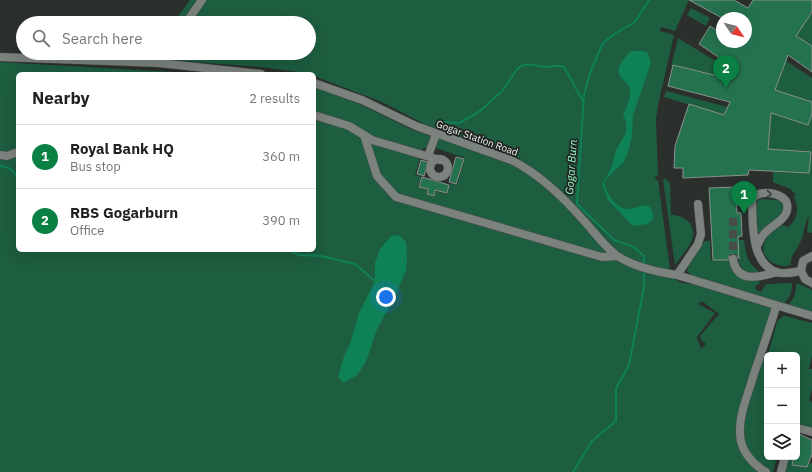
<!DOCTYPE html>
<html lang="en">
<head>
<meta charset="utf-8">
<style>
	body { margin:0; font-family:"IBM Plex Sans",sans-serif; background:#f6f6f6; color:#222 }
	.controls { position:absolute; right:12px; bottom:12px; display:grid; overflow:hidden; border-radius:6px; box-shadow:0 4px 16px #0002 }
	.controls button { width:36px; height:36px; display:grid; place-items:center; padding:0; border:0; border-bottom:1px solid #e0e0e0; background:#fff; color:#222; font:20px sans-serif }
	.compass { position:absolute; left:716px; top:12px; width:36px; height:36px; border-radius:50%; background:#fff; box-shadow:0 4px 16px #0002; rotate:125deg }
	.you { position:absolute; left:386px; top:297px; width:14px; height:14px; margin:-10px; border:3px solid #fff; border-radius:50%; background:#1a73e8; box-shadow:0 0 0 6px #1a73e833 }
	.badge { display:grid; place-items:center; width:26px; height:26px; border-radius:50%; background:#0b8043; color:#fff; font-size:13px; font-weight:700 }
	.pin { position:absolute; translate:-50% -33px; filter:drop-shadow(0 1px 2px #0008) }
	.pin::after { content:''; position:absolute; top:21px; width:14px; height:12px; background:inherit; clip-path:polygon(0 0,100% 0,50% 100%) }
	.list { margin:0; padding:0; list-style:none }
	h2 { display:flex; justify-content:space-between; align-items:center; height:52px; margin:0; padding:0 16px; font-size:17px }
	h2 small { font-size:13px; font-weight:400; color:#767676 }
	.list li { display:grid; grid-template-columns:26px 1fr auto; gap:12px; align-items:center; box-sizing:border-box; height:64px; padding:0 16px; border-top:1px solid #e0e0e0 }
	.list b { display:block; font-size:15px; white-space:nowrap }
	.list p { margin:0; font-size:13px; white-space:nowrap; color:#767676 }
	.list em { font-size:13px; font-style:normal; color:#767676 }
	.icon { flex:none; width:22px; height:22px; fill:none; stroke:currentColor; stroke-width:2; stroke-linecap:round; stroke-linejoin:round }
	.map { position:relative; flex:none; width:812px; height:472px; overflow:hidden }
	.search { position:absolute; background:#fff; box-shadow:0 4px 16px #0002; left:16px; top:16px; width:300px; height:44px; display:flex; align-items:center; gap:10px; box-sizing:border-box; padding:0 14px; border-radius:22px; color:#767676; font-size:15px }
	.panel { position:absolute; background:#fff; box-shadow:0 4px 16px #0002; left:16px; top:72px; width:300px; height:180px; border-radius:6px }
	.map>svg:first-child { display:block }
	.green { fill:#1d5d40; fill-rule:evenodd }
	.water { fill:#0e8155 }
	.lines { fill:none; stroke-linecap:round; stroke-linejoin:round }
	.stream { stroke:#0e8155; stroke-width:2 }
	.building { fill:#25724f; stroke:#8a908c }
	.minor-tunnel { stroke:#484d4a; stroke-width:8; stroke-dasharray:8 4; stroke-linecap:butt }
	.minor-casing { stroke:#484c4a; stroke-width:9 }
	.minor { stroke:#7c827e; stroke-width:8 }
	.oneway { stroke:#3c423e }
	.labels { text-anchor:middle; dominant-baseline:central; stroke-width:3.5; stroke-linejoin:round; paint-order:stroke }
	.street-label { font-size:10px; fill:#eef2f0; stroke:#212623 }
	.water-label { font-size:11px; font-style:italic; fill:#99fbc8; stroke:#212623 }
</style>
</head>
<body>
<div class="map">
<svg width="812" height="472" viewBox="0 0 812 472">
	<rect width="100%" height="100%" fill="#2b302d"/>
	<path class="green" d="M190 0H689L675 31 661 27 660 31 674 35 658 105 656 120 658 176H655L656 180H658L671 277 682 283 692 284 696 279 687 271 689 263 705 241H710L711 260 731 259 733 272 736 275 744 271 739 263 738 240H744C745 247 746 253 748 259 753 271 764 268 759 284L755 286 756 290 761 292 766 284 792 283C792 294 789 299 781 306L775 304 741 406 744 458 758 472H0V62L207 74H18V250H314V88L332 91 413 130 475 151 492 158 522 160 511 154 451 134 434 129 382 102 314 76V74L261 67 168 60 167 53H309V23H173ZM423 148H436L465 158 457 185 450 184 447 194 436 191 434 197 426 194 427 190 418 187 421 177 415 175ZM702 301 719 314 700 336 701 340 706 344 701 349 697 337 715 313 698 304Z
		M691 8 710 18 706 26 687 15Z
		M810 14 812 15V46L796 36Z
		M678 38 722 65 719 76 673 65 671 67Z
		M786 61 812 78V102L775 90Z
		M666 91 728 107 724 115 664 97Z
		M760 110 808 125 812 114V233L807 232 809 215C804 225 804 236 799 245 795 253 790 255 791 265 775 270 755 255 767 238 770 233 777 229 782 225L789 227C798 217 799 208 794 196L796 195 790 189 773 182V172L809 173 811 152 768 149 770 120Z
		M663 179H667V182H670L671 215C687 215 699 228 690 244 686 251 680 258 675 265Z
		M762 199 778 200 784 205C783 216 768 231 758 233L756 204 758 200Z
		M797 283 812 290V313L788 306 794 297Z
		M783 316H786L812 323V356L809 369H812V389L809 401 812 402V428L797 424V355H768L777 322Z
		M765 354 767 363V457H777L773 472C765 471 761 465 756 459 728 432 754 386 765 354Z
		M792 457H794L792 465 799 467 800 465 812 463V472H785L788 461Z"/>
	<path class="water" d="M631 51H644L648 53 651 63 633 115 632 136 628 153 623 163 607 178 604 183C607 193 615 208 627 209 633 209 640 206 646 205 653 208 653 212 653 219L648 224 633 226 608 200 602 184 611 169 616 150 626 133V122L623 114C627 107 632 96 629 87 628 83 624 81 621 78 614 68 624 58 631 51Z
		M392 235 400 236 406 242 407 258 406 271 391 304 377 329 366 362 357 375 344 383 338 377 344 356 350 344 359 313 375 281V263L380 249Z"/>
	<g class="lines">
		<path class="stream" d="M443 122 459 123 479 112 503 90 517 69C526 61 535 66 545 67 553 67 557 64 564 67L583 101
			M0 166 9 168 18 177
			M289 250 299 255 321 256 355 264 375 281
			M644 266V256L634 247 614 240 577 204 584 95 590 73 603 43 614 34 635 22 649 0
			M573 472 592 441 616 421V388L629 365 644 287V270"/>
	</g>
	<path class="building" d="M689 0H734L748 8 753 0H812V12L796 36 812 46V72L788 55 775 90 812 102V114L808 125 771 113 768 149 811 152 809 173 749 170 748 175 683 178V168H674L675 146 689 104 724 115 730 102 668 86 673 65 722 77 726 62 699 44 710 26 722 34V42H735L742 46 750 34 746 31V18H722Z
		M456 157 464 159 456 184 449 182Z
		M421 160 428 162 424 176 417 174Z
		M422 177 449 185 447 193 435 190 434 196 427 194 428 189 419 187Z
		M736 187 737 213H741L742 236 738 237 739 259 736 255 732 254 729 256 728 260H713L709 188Z
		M799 434 812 440V454L807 467 792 465 794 457H797V444Z"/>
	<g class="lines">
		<path class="minor-tunnel" d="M733 218V259"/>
		<defs>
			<path id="minor" d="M186 23 202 0
				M0 57 159 63 261 74
				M159 63 165 53
				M314 83 362 100 416 126 511 160C538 173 565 199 585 222 595 233 604 246 616 255 633 267 657 272 677 275L812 316
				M314 115 349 126 372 140 440 160
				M364 135 377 176 396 197 602 257 617 256
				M0 155 7 156 18 152
				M428 156 436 134
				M430 168a9 9 0 1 1 18 0a9 9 0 1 1-18 0Z
				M757 246C759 242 761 237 764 234 772 224 793 218 786 201 779 192 758 189 752 200 753 222 750 262 776 272 784 275 793 272 801 271
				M812 256 803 261 801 271 805 279 812 283
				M733 259C737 284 760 277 777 272
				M677 275 698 244 701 234 698 204
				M797 428 812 432
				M766 472C752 464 740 450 740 433 739 414 748 395 753 377 761 353 769 330 776 307
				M781 472 785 457"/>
		</defs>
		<use href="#minor" class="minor-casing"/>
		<use href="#minor" class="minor"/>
	</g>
	<defs><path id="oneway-chevron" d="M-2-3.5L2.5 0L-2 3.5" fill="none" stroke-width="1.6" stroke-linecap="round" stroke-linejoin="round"/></defs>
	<use class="oneway" href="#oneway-chevron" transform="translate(769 194) rotate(6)"/>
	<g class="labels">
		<g class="street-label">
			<text transform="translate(477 138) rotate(20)">Gogar Station Road</text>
		</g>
		<g class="water-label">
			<text transform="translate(571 167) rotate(-86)">Gogar Burn</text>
		</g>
	</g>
</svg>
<div class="controls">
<button>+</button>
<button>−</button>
<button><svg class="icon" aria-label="layers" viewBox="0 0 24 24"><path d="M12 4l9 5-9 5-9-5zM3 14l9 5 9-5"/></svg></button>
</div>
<svg class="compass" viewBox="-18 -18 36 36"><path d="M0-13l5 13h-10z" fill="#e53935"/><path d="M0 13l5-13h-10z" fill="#767676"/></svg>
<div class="you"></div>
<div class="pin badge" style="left:744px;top:214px">1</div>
<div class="pin badge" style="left:726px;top:88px">2</div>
<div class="search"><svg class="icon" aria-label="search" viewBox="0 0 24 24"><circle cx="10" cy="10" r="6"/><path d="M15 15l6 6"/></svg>Search here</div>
<section class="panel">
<h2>Nearby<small>2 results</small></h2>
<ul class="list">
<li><span class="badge">1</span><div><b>Royal Bank HQ</b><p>Bus stop</p></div><em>360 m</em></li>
<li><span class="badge">2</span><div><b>RBS Gogarburn</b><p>Office</p></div><em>390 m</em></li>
</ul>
</section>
</div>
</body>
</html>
